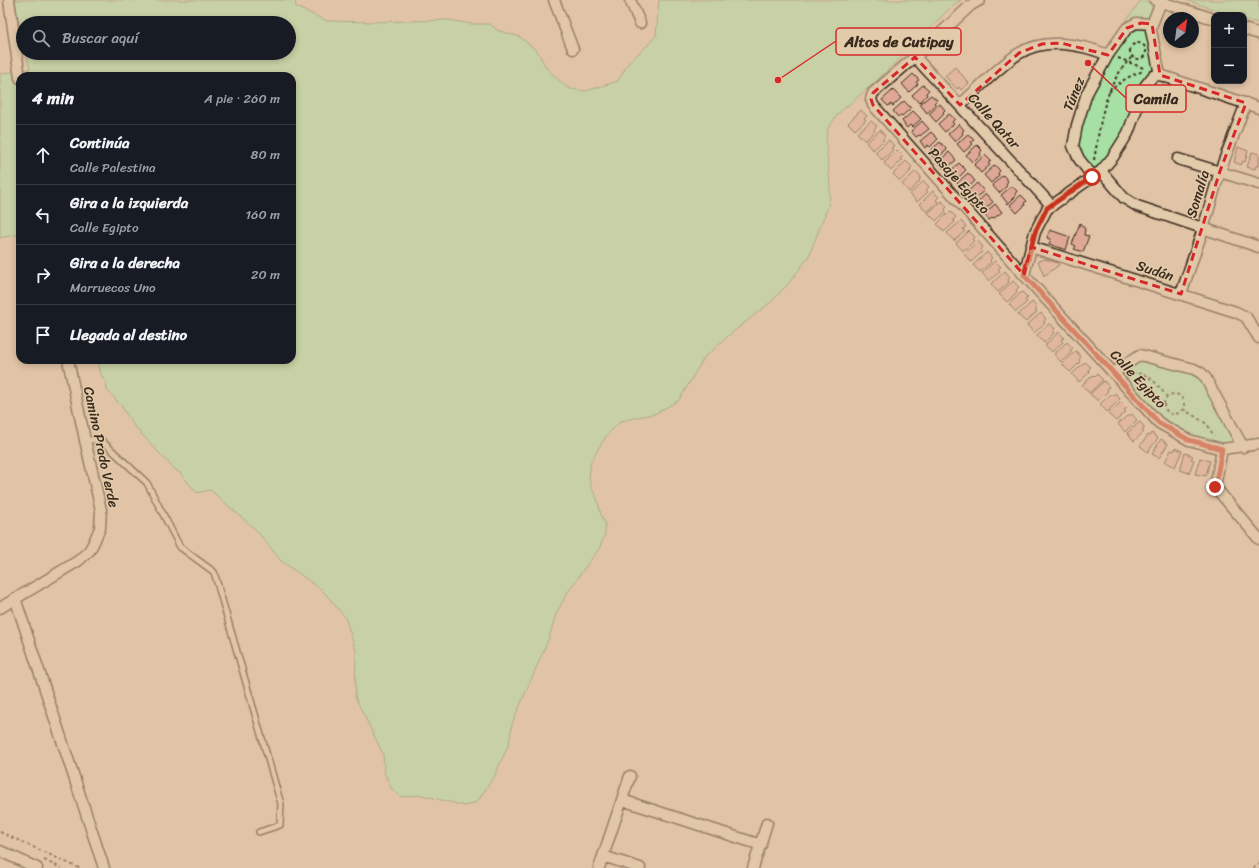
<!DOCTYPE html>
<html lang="es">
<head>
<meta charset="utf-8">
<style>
	body { margin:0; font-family:Sriracha,sans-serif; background:#20242c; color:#f1f3f6 }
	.controls { position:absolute; right:12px; top:12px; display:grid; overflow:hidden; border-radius:8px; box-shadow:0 2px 6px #0003 }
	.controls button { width:36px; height:36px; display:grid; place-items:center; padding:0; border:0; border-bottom:1px solid #363941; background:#171b24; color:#f1f3f6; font:20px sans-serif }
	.compass { position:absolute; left:1163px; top:12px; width:36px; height:36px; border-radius:50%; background:#171b24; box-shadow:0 2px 6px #0003; rotate:29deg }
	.stop { position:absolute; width:12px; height:12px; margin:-9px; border:3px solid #c8321e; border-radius:50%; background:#fff }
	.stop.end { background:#c8321e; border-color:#fff; box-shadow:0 1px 4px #0008 }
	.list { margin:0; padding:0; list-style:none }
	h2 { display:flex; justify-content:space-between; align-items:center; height:52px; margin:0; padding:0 16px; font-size:17px }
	h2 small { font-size:13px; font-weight:400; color:#9ea1a6 }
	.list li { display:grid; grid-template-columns:26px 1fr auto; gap:12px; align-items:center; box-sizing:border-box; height:60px; padding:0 16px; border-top:1px solid #363941 }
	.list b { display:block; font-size:15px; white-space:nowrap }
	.list p { margin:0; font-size:13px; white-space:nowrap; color:#9ea1a6 }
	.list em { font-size:13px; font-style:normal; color:#9ea1a6 }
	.icon { flex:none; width:22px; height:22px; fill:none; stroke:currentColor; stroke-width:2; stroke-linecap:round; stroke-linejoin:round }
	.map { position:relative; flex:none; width:1259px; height:868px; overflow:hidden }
	.search { position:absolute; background:#171b24; box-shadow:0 2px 6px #0003; left:16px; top:16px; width:280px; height:44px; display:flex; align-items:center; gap:10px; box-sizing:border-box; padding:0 14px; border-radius:22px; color:#9ea1a6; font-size:15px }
	.panel { position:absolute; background:#171b24; box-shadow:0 2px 6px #0003; left:16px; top:72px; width:280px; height:292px; border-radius:12px }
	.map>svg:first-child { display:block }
	.green { fill:#a6e0a5; stroke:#708562 }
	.building { fill:#dfa896; stroke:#3b2a1e }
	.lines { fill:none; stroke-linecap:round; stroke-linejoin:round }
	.lane-casing { stroke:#3b2a1e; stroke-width:8 }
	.street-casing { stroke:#3b2a1e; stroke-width:13 }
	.path { stroke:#3b2a1e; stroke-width:2; stroke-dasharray:3 3; stroke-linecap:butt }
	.lane { stroke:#e1cbaa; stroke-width:5 }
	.street { stroke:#e1cbaa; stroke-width:10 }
	.route { stroke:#c8321e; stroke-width:5 }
	.marked { fill:none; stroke:#d62828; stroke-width:3; stroke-dasharray:8 5; stroke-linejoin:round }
	.labels { text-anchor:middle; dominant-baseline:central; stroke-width:3; stroke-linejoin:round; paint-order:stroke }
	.street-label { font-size:14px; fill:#3b2a1e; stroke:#e1cbaa }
	.leader { fill:none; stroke:#d62828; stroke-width:1.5 }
	.callout-dot { fill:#d62828; stroke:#e1cbaa; stroke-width:1.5 }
	.callout { fill:#e1cbaa; stroke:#d62828; stroke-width:1.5 }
	.callout-label { font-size:15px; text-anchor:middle; font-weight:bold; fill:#3b2a1e }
</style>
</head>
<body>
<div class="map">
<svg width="1259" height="868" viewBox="0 0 1259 868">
	<rect width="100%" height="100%" fill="#e1c4a6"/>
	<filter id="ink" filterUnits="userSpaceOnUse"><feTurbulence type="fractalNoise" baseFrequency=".025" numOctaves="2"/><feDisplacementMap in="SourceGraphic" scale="8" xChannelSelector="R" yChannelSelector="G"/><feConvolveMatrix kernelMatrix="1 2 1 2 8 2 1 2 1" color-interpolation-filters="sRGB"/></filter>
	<g filter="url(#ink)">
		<path class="green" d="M14 0H295L296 7 327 21 371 22 449 20 471 24H490L497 30 520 37 537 51 547 69 561 82 570 89 586 91 618 81 629 62 648 45 656 36 659 0H961L953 5 912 47 873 84 839 113 828 128 826 142 830 186 829 204 808 258 789 283 771 302 728 336 704 358 679 400 657 413 621 421 607 435 598 449 591 462 589 477 591 487 597 498 601 515 605 523V534L599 549 586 566 566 595 556 614 549 638 512 724 509 744 494 777 477 802 465 806 422 795 401 797 391 788 384 772 383 754 355 697 356 651 345 617 322 590 281 561 257 531 214 493 210 490 197 493 179 472 174 469 134 426 122 407 107 390 106 382 101 375 98 360H292V76H20V234L0 238V74L30 69 26 53H289V23H23V38Z
			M1141 0 1152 3 1154 9 1151 16C1147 18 1143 17 1138 18 1130 19 1122 31 1116 37L1115 36Z
			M1186 0H1259V23L1244 20V15H1231Z
			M1145 26 1149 30 1154 67 1116 146 1098 168 1088 166 1077 151 1078 137 1088 103 1102 73 1131 30Z
			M1141 358 1189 370 1199 376 1235 440V444C1224 443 1213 442 1201 439 1167 430 1145 400 1122 375L1126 370Z"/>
		<path class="building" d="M955 67 969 83 961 90 959 87 957 89 945 76Z
			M913 74 919 80 916 82 918 84 909 92 902 84Z
			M923 85 929 90 926 93 927 95 919 103 912 95Z
			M893 90 901 98 893 106 891 104 888 106 882 100Z
			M931 95 937 100 934 103 936 105 927 113 920 104Z
			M904 101 911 108 902 116 901 115 898 117 893 111Z
			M940 104 945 110 943 112 944 114 936 122 929 114Z
			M861 110 867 116 864 118 866 120 855 130 848 123Z
			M913 111 921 119 912 127 910 125 907 128 902 121Z
			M949 114 955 119 952 122 954 124 945 132 938 124Z
			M871 121 877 126 874 129 875 131 865 141 857 133Z
			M922 121 929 129 920 136 919 135 916 137 911 131Z
			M959 124 964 130 962 132 963 134 955 142 948 134Z
			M880 130 885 136 883 139 884 140 873 150 866 143Z
			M931 132 938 139 930 147 928 145 925 148 920 141Z
			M968 134 974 140 971 142 973 144 964 152 957 144Z
			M889 140 894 146 891 148 893 150 882 160 875 152Z
			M940 142 947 150 938 157 936 155 934 158 929 152Z
			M977 145 982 150 980 153 981 155 973 163 966 155Z
			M1238 147 1248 151 1245 162 1243 161 1241 165 1234 162Z
			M897 150 903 156 900 159 902 160 891 171 884 163Z
			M949 152 956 160 948 167 946 166 943 168 938 162Z
			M1252 152 1259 154V165L1258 166H1256L1255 169 1247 167Z
			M985 155 991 161 988 163 990 165 981 173 974 165Z
			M906 161 912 167 909 170 911 171 900 181 893 174Z
			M959 163 966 170 958 178 956 177 953 179 948 173Z
			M995 165 1000 171 998 173 999 175 991 183 984 175Z
			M916 171 921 177 919 180 920 181 909 192 902 184Z
			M968 173 975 181 966 189 965 187 962 189 957 183Z
			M1003 175 1008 181 1006 184 1007 186 999 193 992 185Z
			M924 181 929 187 926 190 928 192 917 202 910 194Z
			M977 183 984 191 975 198 973 197 971 199 966 193Z
			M1012 186 1017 191 1015 194 1016 196 1008 204 1001 195Z
			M933 191 939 197 936 200 938 202 927 212 920 204Z
			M986 194 993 202 985 209 983 207 980 210 975 204Z
			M1021 195 1027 201 1024 203 1025 205 1017 213 1010 205Z
			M942 201 947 207 945 209 946 211 936 221 928 213Z
			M995 204 1002 212 993 219 992 218 989 220 984 214Z
			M950 211 956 217 953 220 955 222 944 232 937 224Z
			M961 221 966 227 963 229 965 231 954 241 947 233Z
			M1080 223 1085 229 1084 235 1089 236 1083 252 1074 249 1076 246 1072 244Z
			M1050 230 1070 237 1066 250 1049 244 1051 239 1047 238Z
			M969 231 975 237 972 239 974 241 963 251 956 243Z
			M978 241 983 247 981 250 982 252 971 262 964 254Z
			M987 252 992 258 990 260 991 262 980 272 973 265Z
			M1044 259 1058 263 1059 265 1044 276 1038 261Z
			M995 261 1001 267 998 269 1000 271 989 281 982 273Z
			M1005 271 1010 277 1008 280 1009 282 998 292 991 284Z
			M1013 281 1019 287 1016 290 1017 292 1007 302 999 294Z
			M1022 292 1028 298 1025 300 1027 302 1016 312 1009 304Z
			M1032 302 1037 308 1035 311 1037 312 1026 322 1018 315Z
			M1041 313 1046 319 1044 321 1045 323 1034 333 1027 325Z
			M1050 323 1055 329 1053 331 1054 333 1044 343 1037 335Z
			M1059 332 1064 338 1061 340 1063 342 1052 352 1045 345Z
			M1067 342 1073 348 1070 350 1072 352 1061 362 1054 354Z
			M1076 351 1081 357 1079 360 1080 362 1070 372 1062 364Z
			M1085 362 1091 367 1088 370 1090 372 1079 382 1072 374Z
			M1097 374 1103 380 1089 393 1082 385 1093 375 1095 377Z
			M1104 381 1109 387 1107 390 1108 391 1098 401 1090 394Z
			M1115 393 1120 399 1107 412 1100 404 1111 394 1112 396Z
			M1121 402 1127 408 1124 410 1126 412 1116 421 1108 414Z
			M1132 414 1137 420 1125 432 1118 424 1128 415 1129 416Z
			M1140 422 1145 428 1142 430 1144 432 1134 441 1127 433Z
			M1152 433 1158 438 1148 452 1140 446 1148 435 1150 436Z
			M1161 439 1168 444 1159 458 1152 454Z
			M1175 448 1182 451 1175 467 1165 462 1171 450 1174 451Z
			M1185 453 1193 456 1191 459 1194 460 1189 473 1180 470Z
			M1200 458 1210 461 1206 476 1195 474Z"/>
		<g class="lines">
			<defs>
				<path id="lane" d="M85 440H101L147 483 180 547 214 572 281 804 280 825 259 832"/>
				<path id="street" d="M9 0 20 78
					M554 0 573 49
					M630 0 640 23
					M980 0 971 5 915 57 873 93 871 99 873 105 1024 275 1159 423 1189 440 1222 449 1259 444
					M1155 0 1214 19
					M1244 29 1259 34
					M915 57 1052 206
					M1160 75 1151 30 1152 24 1161 2
					M960 105C979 88 997 68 1018 54 1045 37 1081 44 1108 55
					M1178 159 1259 184
					M1101 171 1124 198 1137 206 1259 247
					M1093 177 1079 159 1073 146 1077 125 1087 93 1108 55 1127 28 1136 23 1152 24
					M1031 247 1236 312 1246 317 1259 338
					M1024 275 1035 232 1047 209 1101 171 1113 157 1128 133 1145 86 1153 76 1160 75 1259 108
					M1181 294 1203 229 1220 171 1246 103
					M1113 373 1140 355 1194 369 1201 373 1205 377 1243 447
					M1222 449 1215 487 1259 539
					M15 598 104 868
					M0 608 78 561 89 551 93 544 100 528 101 510 85 440 68 360
					M622 800 761 845
					M0 851 37 868
					M603 856 640 868
					M599 868 630 776
					M753 868 767 823"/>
			</defs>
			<use href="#lane" class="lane-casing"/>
			<use href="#street" class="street-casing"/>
			<path class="path" d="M1130 51a8 8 0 1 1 16 0a8 8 0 1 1-16 0Z
				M1118 58 1146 69
				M1109 92C1120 82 1129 75 1144 71
				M1094 160C1101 122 1103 86 1132 57
				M1132 373C1150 373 1157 384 1167 397
				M1164 404a10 10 0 1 1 20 0a10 10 0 1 1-20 0Z
				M1183 409 1207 424 1214 436
				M0 832 79 868
				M44 860 61 868
				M1253 868 1259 864"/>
			<use href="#lane" class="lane"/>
			<use href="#street" class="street"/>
		</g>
	</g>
	<g class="lines" filter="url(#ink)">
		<path class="route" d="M1092 177 1047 208 1035 232 1024 275 1159 423 1189 440 1222 449 1215 487"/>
	</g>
	<path d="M0 0H1259V868H0ZM1141 23 1152 24 1160 75 1246 103 1220 171 1181 294 1031 247 1024 275 873 105 871 99 873 93 915 57 960 105 1019 53 1042 44 1061 43 1108 55 1127 28Z" fill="#e1c4a6" fill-opacity=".55" fill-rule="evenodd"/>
	<path class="marked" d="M1141 23 1152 24 1160 75 1246 103 1220 171 1181 294 1031 247 1024 275 873 105 871 99 873 93 915 57 960 105 1019 53 1042 44 1061 43 1108 55 1127 28Z"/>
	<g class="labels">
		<g class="street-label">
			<text transform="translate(1074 94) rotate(-68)">Túnez</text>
			<text transform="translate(994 121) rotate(48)">Calle Qatar</text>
			<text transform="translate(959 181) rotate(48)">Pasaje Egipto</text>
			<text transform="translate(1198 194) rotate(-73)">Somalía</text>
			<text transform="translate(1155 271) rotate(18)">Sudán</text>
			<text transform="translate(1138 379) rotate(47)">Calle Egipto</text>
			<text transform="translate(101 447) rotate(78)">Camino Prado Verde</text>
		</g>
	</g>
	<path class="leader" d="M778 80L836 41M1088 63L1126 98"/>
	<g class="callout-dot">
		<circle cx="778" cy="80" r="4"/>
		<circle cx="1088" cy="63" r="4"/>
	</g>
	<g class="callout">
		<rect x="836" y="28" width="125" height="27" rx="4"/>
		<rect x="1126" y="85" width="60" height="27" rx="4"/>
	</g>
	<g class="callout-label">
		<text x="899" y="47">Altos de Cutipay</text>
		<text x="1156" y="104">Camila</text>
	</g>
</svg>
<div class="controls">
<button>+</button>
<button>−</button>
</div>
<svg class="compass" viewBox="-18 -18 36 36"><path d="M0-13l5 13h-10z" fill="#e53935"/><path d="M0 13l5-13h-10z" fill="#9ea1a6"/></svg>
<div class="stop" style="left:1092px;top:177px"></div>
<div class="stop end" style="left:1215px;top:487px"></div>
<div class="search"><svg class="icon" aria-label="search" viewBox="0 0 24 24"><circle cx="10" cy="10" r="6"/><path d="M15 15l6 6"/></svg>Buscar aquí</div>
<section class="panel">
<h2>4 min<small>A pie · 260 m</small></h2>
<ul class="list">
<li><svg class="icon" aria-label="ahead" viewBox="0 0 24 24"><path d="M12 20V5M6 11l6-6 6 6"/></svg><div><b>Continúa</b><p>Calle Palestina</p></div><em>80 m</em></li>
<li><svg class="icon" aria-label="left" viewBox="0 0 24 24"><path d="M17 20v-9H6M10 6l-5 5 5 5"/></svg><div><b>Gira a la izquierda</b><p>Calle Egipto</p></div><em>160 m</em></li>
<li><svg class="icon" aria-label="right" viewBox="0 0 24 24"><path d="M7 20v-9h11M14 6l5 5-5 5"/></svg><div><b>Gira a la derecha</b><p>Marruecos Uno</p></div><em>20 m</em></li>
<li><svg class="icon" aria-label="arrive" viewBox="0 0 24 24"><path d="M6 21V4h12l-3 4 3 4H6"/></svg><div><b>Llegada al destino</b></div></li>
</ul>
</section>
</div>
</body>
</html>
